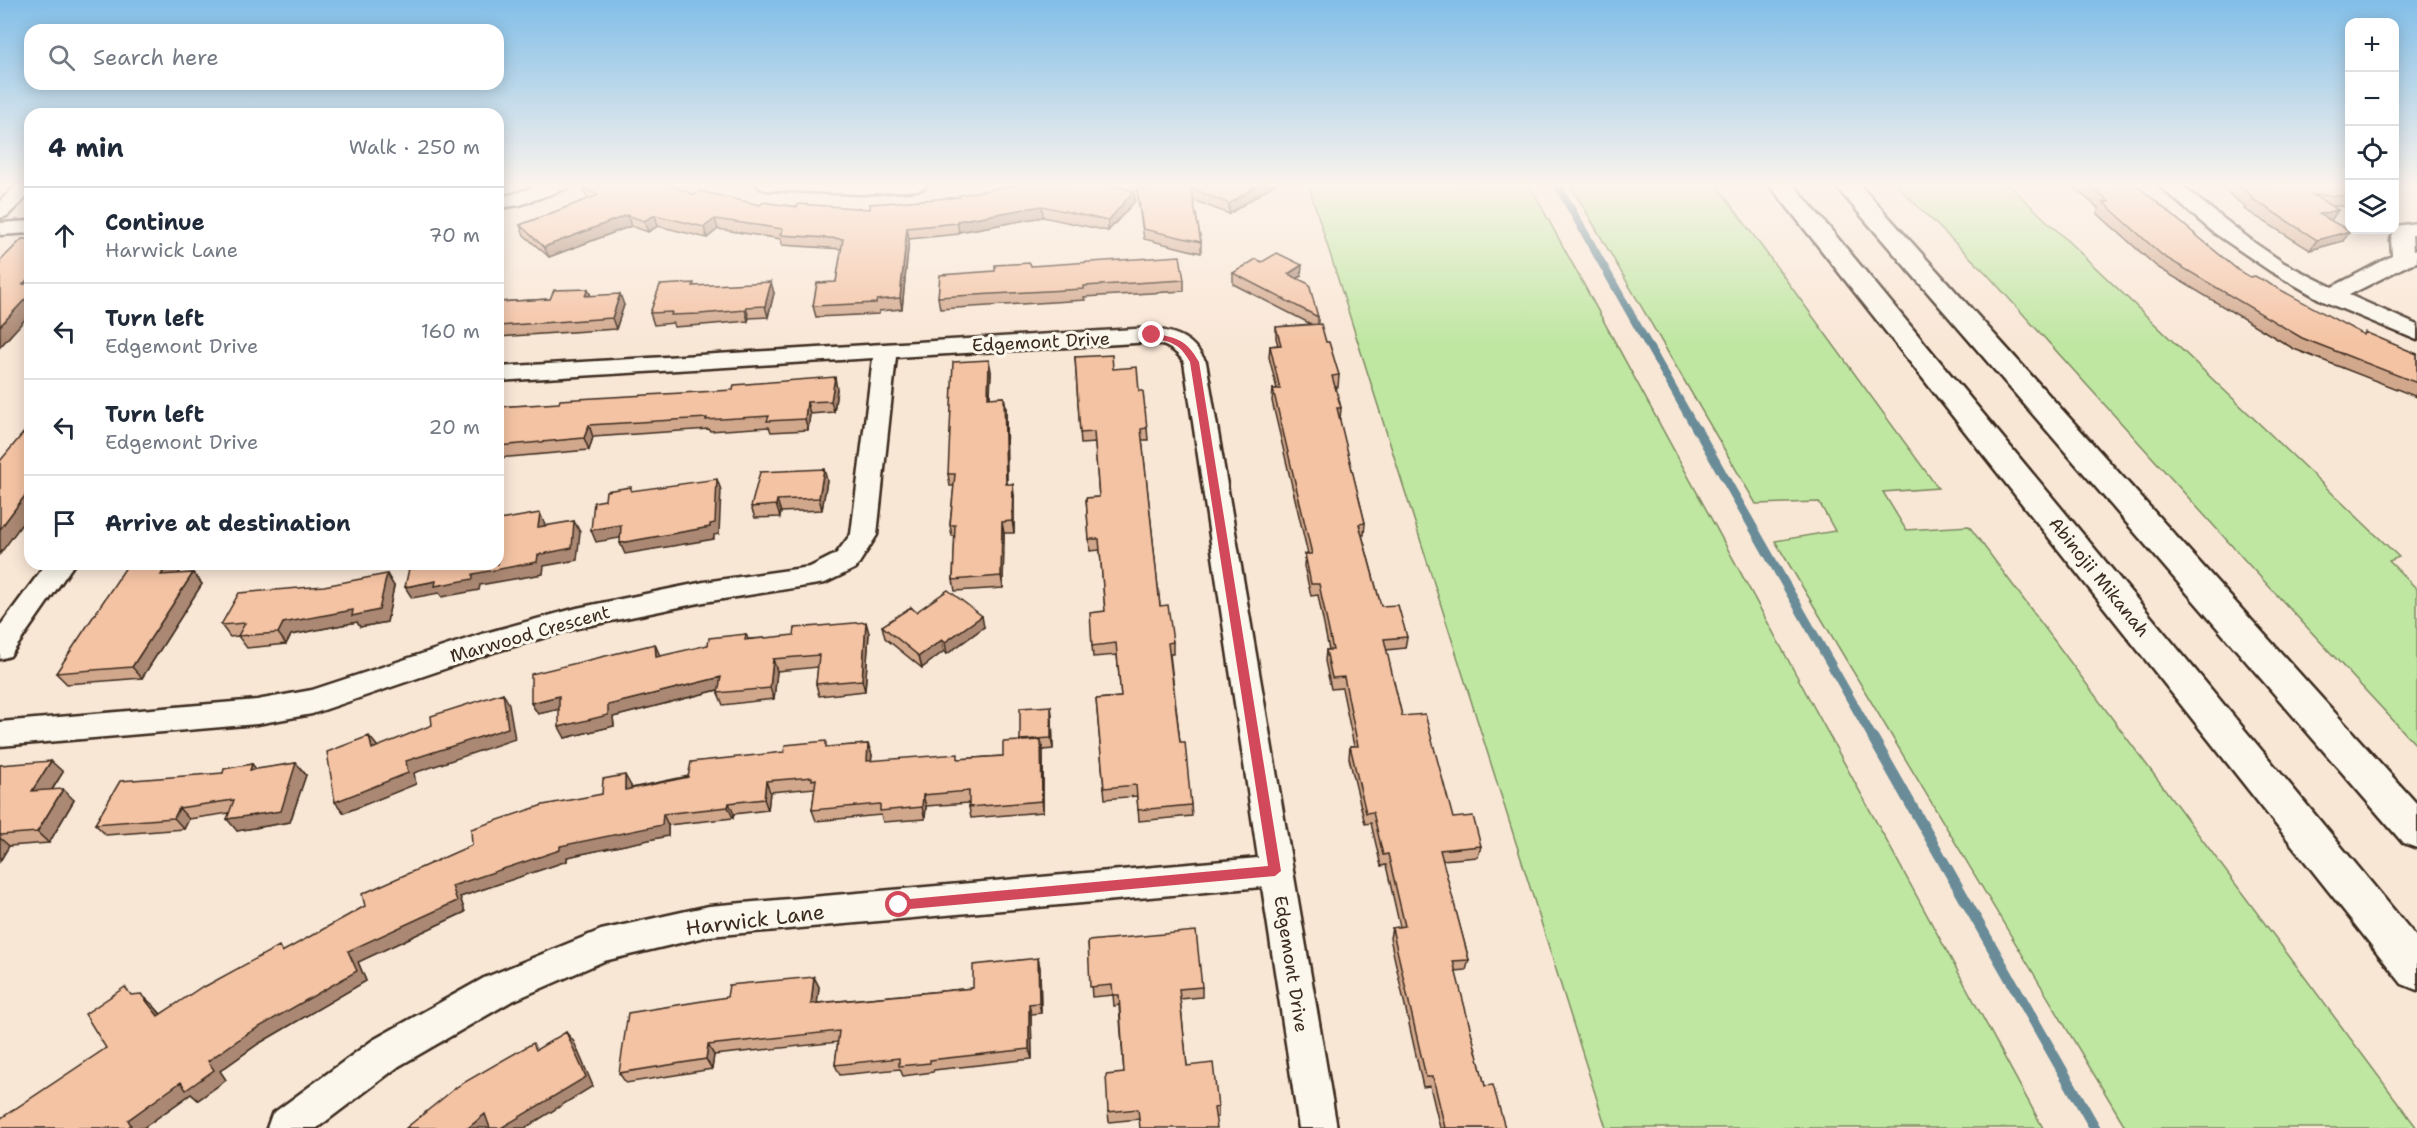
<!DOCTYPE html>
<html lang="en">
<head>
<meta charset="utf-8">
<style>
	body { margin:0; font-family:"Shantell Sans",sans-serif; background:#f6f6f7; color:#1f2937 }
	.controls { position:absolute; right:18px; top:18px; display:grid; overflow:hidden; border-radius:12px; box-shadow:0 3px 15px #0003 }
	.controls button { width:54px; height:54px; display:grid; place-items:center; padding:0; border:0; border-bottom:2px solid #e0e1e3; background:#fff; color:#1f2937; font:30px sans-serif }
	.stop { position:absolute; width:18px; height:18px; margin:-14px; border:4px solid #d1495b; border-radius:50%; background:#fff }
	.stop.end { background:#d1495b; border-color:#fff; box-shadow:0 2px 6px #0008 }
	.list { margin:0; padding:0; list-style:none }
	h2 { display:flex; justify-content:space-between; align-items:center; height:78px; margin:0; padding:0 24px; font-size:26px }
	h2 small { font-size:20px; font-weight:400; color:#747a83 }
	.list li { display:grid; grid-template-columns:39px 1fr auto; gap:18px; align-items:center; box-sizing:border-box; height:96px; padding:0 24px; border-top:2px solid #e0e1e3 }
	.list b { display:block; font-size:22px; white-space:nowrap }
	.list p { margin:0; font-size:20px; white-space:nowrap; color:#747a83 }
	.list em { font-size:20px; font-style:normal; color:#747a83 }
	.icon { flex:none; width:33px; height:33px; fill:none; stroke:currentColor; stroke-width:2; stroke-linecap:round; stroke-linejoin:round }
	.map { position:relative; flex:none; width:2417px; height:1128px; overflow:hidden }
	.search { position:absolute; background:#fff; box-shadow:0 3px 15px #0003; left:24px; top:24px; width:480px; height:66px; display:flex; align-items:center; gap:15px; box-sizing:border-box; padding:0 21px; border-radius:18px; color:#747a83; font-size:22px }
	.panel { position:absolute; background:#fff; box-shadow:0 3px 15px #0003; left:24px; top:108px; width:480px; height:462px; border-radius:18px }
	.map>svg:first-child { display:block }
	.green { fill:#bfe7a2; stroke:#7d8860; stroke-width:1.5 }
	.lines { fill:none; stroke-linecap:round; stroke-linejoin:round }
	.stream-far2 { stroke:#698c98; stroke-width:8 }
	.stream-far1 { stroke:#698c98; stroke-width:9 }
	.stream { stroke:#698c98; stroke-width:11 }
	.street-casing { stroke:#3b2a1e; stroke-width:5 }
	.primary-casing { stroke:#3b2a1e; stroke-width:5 }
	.street { fill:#fbf7ec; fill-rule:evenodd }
	.primary { fill:#fbf7ec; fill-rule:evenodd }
	.wall { fill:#d2a88d; stroke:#3b2a1e; stroke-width:1.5 }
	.shaded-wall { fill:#ab8873; stroke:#3b2a1e; stroke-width:1.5 }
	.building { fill:#f4c3a4; stroke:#3b2a1e; stroke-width:1.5 }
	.route { fill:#d1495b }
	.labels { text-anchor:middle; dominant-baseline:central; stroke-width:6; stroke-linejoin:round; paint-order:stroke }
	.street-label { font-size:18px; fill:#3b2a1e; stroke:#fbf7ec }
	.near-street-label { font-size:21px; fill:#3b2a1e; stroke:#fbf7ec }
</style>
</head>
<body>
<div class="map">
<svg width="2417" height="1128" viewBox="0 0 2417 1128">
	<rect width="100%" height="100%" fill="#f9e7d6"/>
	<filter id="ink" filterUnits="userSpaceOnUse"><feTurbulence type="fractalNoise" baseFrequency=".0167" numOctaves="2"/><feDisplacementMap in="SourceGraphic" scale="12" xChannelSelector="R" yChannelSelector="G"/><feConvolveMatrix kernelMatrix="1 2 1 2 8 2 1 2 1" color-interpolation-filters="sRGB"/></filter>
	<g filter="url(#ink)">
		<path class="green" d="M1308 184H1529L2043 1128H1606Z
			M1570 184H1716L1938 488 1883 492 1906 530 1969 526 2417 1128H2126L1775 541 1835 531 1819 502 1756 504Z
			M1895 184H2008L2399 557 2389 561 2417 589V746L2251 567 1986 273Z"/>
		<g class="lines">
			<path class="stream-far2" d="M1557 184 1697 431"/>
			<path class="stream-far1" d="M1697 429 1874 740"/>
			<path class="stream" d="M1873 738 2095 1128"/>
			<defs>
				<path id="street" d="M18 184H30V194L7 216 0 218V201Z
					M543 184H571L568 188 520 205 498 208V196L510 195Z
					M757 184H927L924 188 917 190 861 194 767 190 760 188Z
					M2157 184H2179L2256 244 2284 263 2332 287 2392 256 2391 239 2396 226 2417 223V235H2412L2413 251 2417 250V262L2410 264 2349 295 2417 325V340L2323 301 2270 271 2213 232Z
					M30 221V233L0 235V223Z
					M1152 328C1180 334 1191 337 1206 362L1337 1128H1299L1262 887 709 936 604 961 510 1002 399 1066 317 1128H267L272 1114 373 1040 484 978 601 930 709 906 1258 858 1184 362C1176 350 1166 345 1152 342L896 357 877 535 856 568 825 583 704 602 577 628 497 651 312 714 257 724 0 746V722L257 700 312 690 482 634 577 608 704 582 810 567 836 554 851 534 873 358 498 381V367Z
					M46 564H74L10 656 0 659V626Z"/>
				<path id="primary" d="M1769 184H1793L2417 938V990L2402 984Z
					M1834 184H1859L2417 804V848L2403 843Z"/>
			</defs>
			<use href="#street" class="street-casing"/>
			<use href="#primary" class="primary-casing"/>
			<use href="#street" class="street"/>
			<use href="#primary" class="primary"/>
		</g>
		<path class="wall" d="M1018 184H1103L1134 191 1135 201 1108 231 1043 217 959 232V234L909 239 902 309 879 311V314L816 317 813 306 836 282 842 249 782 245 781 239 718 229 707 238 658 226 648 232 631 226 549 257 524 235 520 225 588 199 587 198 583 188 695 195 760 205 870 209 959 197Z
			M1190 184H1275L1229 214 1193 200 1201 242V253L1144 239 1138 200 1137 189 1186 186Z
			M2070 184H2135L2239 271 2250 277 2364 335 2417 354V397L2294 349 2157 267 2097 213 2099 209Z
			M2217 184H2349V206H2330L2331 221 2343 241 2310 250 2244 209 2245 207Z
			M1262 262 1301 276 1297 279 1318 317V324L1339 375 1338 387H1336L1341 408 1340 419H1339L1365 523 1364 535H1362L1381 606 1407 637 1405 648 1386 650 1402 716 1453 818 1481 846 1478 857 1442 860 1469 960 1466 970 1455 971 1485 1086 1505 1128H1440L1430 1086 1423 1087 1390 938 1392 928 1400 927 1386 865 1381 866 1371 823 1365 824 1349 758 1350 746H1354L1342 688 1331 689 1325 661 1326 650H1329L1318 595 1311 596 1304 566 1305 554H1308L1272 401 1273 389H1277L1269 357 1270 346 1278 345 1276 338V327L1311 324 1233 284V273Z
			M1031 266 1184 280V291L1084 297 1085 300 940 309 938 297 995 271Z
			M695 286 774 293 768 317 749 318 748 321 703 325 674 327 673 323 654 325 650 313Z
			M588 289 591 296 624 305 616 329 498 337V302L550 299Z
			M1075 357 1113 369 1139 391 1147 428 1148 440H1142L1160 606 1173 642V654H1170L1180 742 1191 805 1192 816 1139 821 1137 796 1105 799 1096 699 1121 697 1117 655 1093 657 1092 646 1105 611 1100 550 1090 551 1086 498 1099 497 1095 443 1081 444Z
			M991 371 990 398 1004 397 1006 408 1007 484 1014 495V533H1004L1003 588 955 591 953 580 955 536H952L950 525 954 486H950L948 474Z
			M837 389 834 412 810 414 808 430 771 432 769 427 710 431 709 429 593 437 589 450 498 458V407Z
			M827 480 822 510 781 512 780 517 755 518 751 507Z
			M193 573 202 584 142 678 67 684 56 673 178 574Z
			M394 586 387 622 360 627 357 622 291 635 286 644 247 648 238 636 230 637 221 625Z
			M916 612 984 627 947 654 944 651 922 668 885 638 882 626Z
			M869 633 865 691 819 696 816 684 818 667 777 671 774 699 723 705 718 693V690L613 717 614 726 565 738 559 709 538 714 531 703 708 645 746 634 748 639Z
			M1051 706 1052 717 1053 749 1043 750V812L971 818 969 807V803L926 806 925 819 883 822 881 815 816 821 812 810 815 788 770 792 768 810 734 814 733 818 668 825V836L567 857V861L460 897 465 912 358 962 366 981 258 1044 220 1071 226 1080 198 1100 191 1094 143 1128H0L106 1048 135 995 153 1005 161 1014 205 987 284 951 602 794 631 786V788L828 747 868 744 872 755 871 761 959 759 1003 756 1020 741V740Z
			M296 763 306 775 290 822 237 831 229 813 189 819 184 829 106 835 95 824 223 773 252 764 256 770Z
			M0 765 63 772 52 790 74 800 49 843 9 846 0 861Z
			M1088 941 1202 987V997L1180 999 1187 1066 1218 1107V1117L1139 1119 1109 1122 1108 1112 1124 1073 1119 1005 1114 1006 1113 995 1092 997Z
			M1038 958 1040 968 1041 1013 1031 1014 1032 1059 934 1070 933 1072 903 1076 900 1069 840 1075 835 1065 838 1042 714 1055 712 1069 626 1083 619 1073 727 997 814 977 819 987 817 1003 973 988Z"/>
		<path class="shaded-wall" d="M1259 184H1275L1229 214V204Z
			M1134 191 1135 201 1108 231V221Z
			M1042 206 1043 217 959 232 957 221Z
			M2338 210 2331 221 2319 214Z
			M627 215 631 226 549 257 544 247Z
			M655 215 658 226 648 232 644 221Z
			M715 219 718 229 707 238 704 227Z
			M498 222 501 229 498 236Z
			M907 228 909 239 902 309 900 298Z
			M2350 231 2343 241 2310 250 2317 240Z
			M1302 265 1301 276 1288 285V274Z
			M30 277V293L23 284Z
			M771 282 774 293 768 317 765 306Z
			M588 289 592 300 585 296Z
			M30 294V314L0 347V326Z
			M620 294 624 305 616 329 612 318Z
			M746 307 749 318 748 321 745 310Z
			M989 360 991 371 989 409 988 398Z
			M835 377 837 389 834 412 831 401Z
			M1004 397 1006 408 1007 495 1006 484Z
			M807 402 810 414 808 430 805 419Z
			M589 425 593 437 589 450 584 438Z
			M824 469 827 480 822 510 819 498Z
			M717 479 721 490 719 534 714 535V539L625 554 620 543 710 524Z
			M1013 484 1014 495V533L1012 521Z
			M30 489V513L0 554V529Z
			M777 500 781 512 780 517 776 505Z
			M540 513 545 525 544 538 538 527Z
			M574 521 580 532 577 560 544 566 543 574 480 585 479 590 442 597 439 593 412 598 405 587 473 574 538 555Z
			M1002 522 1004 533 1003 588 1001 576Z
			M621 525 626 537 596 542 591 530Z
			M168 564H185L170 587 161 575Z
			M193 573 202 584 142 678 132 667Z
			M387 574 394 586 387 622 360 627 357 622 291 635 286 644 278 633 283 623Z
			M982 616 984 627 947 654 945 642Z
			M866 622 869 633 865 691 862 680Z
			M942 640 944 651 922 668 919 656Z
			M655 644 660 656 661 669 656 657Z
			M773 659 777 671 774 699 770 688Z
			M721 677 725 688 613 717 614 726 565 738 559 727 608 705Z
			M503 693 509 704 515 739 414 773 416 784 344 813 335 802 406 761Z
			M559 696 565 708 538 714 531 703Z
			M1051 706 1052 717 1053 749 1051 738Z
			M369 736 378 747 372 749Z
			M1041 740 1043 751V812L1042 801Z
			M868 744 872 755 870 773 867 761Z
			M51 761 63 772 44 802 32 791Z
			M296 763 306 775 290 822 237 831 227 819Z
			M252 764 262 776 250 770Z
			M625 775 631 786V801L625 790Z
			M766 781 770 792 768 810 764 799Z
			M63 789 74 800 49 843 37 832Z
			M923 795 926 806 925 819 922 807Z
			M729 803 734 814 733 818 728 807Z
			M179 808 189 819 184 829 174 818Z
			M663 814 668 825V836L567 857V861L460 897 465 912 358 962 366 981 258 1044 220 1071 226 1080 198 1100 191 1094 143 1128H127L128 1120 208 1061 348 951 452 886 560 846Z
			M0 838 9 846 0 861Z
			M1038 958 1040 968 1041 1013 1039 1003Z
			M814 977 819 987 816 1014 811 1004Z
			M141 994 153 1005 170 1026 158 1016Z
			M1029 1004 1031 1014 1032 1059 1029 1049Z
			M566 1032 574 1042 593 1086 525 1128H501Z
			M708 1045 714 1055 712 1069 706 1059Z
			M485 1114 494 1124 489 1128H468Z"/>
		<path class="building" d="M590 184H668L695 195 700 191 760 205 763 202 797 207 799 204 870 209V204L960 197 959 195 1022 184H1103L1134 191 1108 221 1042 206 957 221V223L907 228 900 298 877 300 876 303 813 306 817 283 836 282 843 239 780 235 783 229 715 219 704 227 655 215 644 221 627 215 544 247 520 225 599 195 583 188Z
			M1190 184H1259L1229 204 1191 188 1201 242 1143 229 1137 189 1186 186Z
			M2088 184H2135L2239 271 2250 277 2255 276 2364 335 2365 332 2417 354V383L2302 338 2163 256 2103 202H2109Z
			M2236 184H2349V196L2313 195 2338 210 2319 214 2350 231 2317 240 2251 198 2252 196Z
			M22 239H30V277L23 284H30V294L0 326V261Z
			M1277 253 1302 265 1288 274 1309 284 1318 317 1233 273 1256 259 1262 262Z
			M1180 256 1184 280 1084 286V289L938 297 940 275 995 271V265L1030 263 1031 266Z
			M771 282 765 306 746 307 745 310 700 314 671 315 672 312 650 313 660 285 694 283 693 286Z
			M588 289 585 296 620 294 612 318 498 326V302L550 299 554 290Z
			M1321 324 1326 342H1329L1339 375 1332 376 1341 408H1337L1365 523 1359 524 1381 606 1398 605 1407 637 1384 639 1402 716 1425 714 1453 818 1473 816 1481 846 1440 850 1469 960 1453 961 1485 1086 1493 1085 1505 1128H1445L1433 1077H1426L1392 928 1405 926 1388 854 1383 855 1373 812 1366 813 1350 746H1358L1344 677 1332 678 1326 650H1333L1319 584H1311L1305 554H1312L1273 389H1280L1270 346 1281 345 1276 327Z
			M1112 355 1113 369 1137 367 1139 391H1143L1147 428 1141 429 1160 606 1168 605 1173 642 1168 643 1180 742H1185L1191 805 1138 810 1136 785 1104 788 1096 699 1121 697 1116 643 1092 646 1090 613 1105 611 1099 539H1089L1086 498 1099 497 1094 432 1080 433 1075 357Z
			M989 360 988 398 1004 397 1006 484H1013L1012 521 1002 522 1001 576 953 580 955 525H950L955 474H948L953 362Z
			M835 377 831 401 807 402 805 419 767 421 769 416 706 420 707 418 589 425 584 438 498 446V407L559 403 560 400 733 390 734 385Z
			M30 425V489L0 529V461Z
			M824 469 819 498 777 500 776 505 751 507 760 472Z
			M717 479 715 523 710 524V527L620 543 621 525 591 530 594 502 605 500 606 491 631 487V491Z
			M540 513 538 527 574 521 572 548 538 555 537 562 473 574V579L435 586 436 581 405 587 410 564H498L499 520Z
			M128 564H168L161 575 193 573 132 667 56 673Z
			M387 574 379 610 352 616 353 610 283 623 278 633 238 636 245 623 221 625 239 593 324 586Z
			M948 590 982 616 945 642 942 640 919 656 882 626 911 607 916 612Z
			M866 622 862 680 816 684 819 655 773 659 770 688 718 693 721 677 608 705V715L559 727V696L531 703V674L655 644 656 657 708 645 709 638 746 634 745 640 794 635 795 628Z
			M503 693 508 728 406 761 408 773 335 802 327 752 369 736 372 749 432 725 431 716Z
			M1051 706V738L1020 740V708Z
			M1041 740 1042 801 969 807V791L923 795 922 807 880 811V804L812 810 816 779 812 780V777L766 781 764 799 729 803 728 807 663 814 662 825 560 846V850L452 886 457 901 348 951 357 971 247 1034 208 1061 214 1070 186 1090 181 1082 128 1120 131 1125 127 1128H0V1119L106 1048 85 1014 125 987 131 995 141 994 158 1016 203 986 204 987 279 946 282 952 365 906 362 894 472 845 471 829 543 805 602 794 603 779 625 775V790L688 777 691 762 784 752 785 745 826 741V747L868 744 867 761 958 754V759L1003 756V742Z
			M51 761 32 791 63 789 37 832 0 835V765Z
			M296 763 281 811 227 819 234 800 179 808 174 818 95 824 120 781 223 773 224 769 252 764 250 770Z
			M1196 931 1202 987 1179 989 1187 1066 1213 1063 1218 1107 1214 1108 1217 1128H1140L1138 1109 1108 1112 1106 1075 1124 1073 1119 995H1113L1112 985 1090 987 1088 941Z
			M1038 958 1039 1003 1029 1004V1049L930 1060V1063L899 1066V1058L835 1065 839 1031 708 1045 706 1059 619 1073 628 1013 727 997 729 985 814 977 811 1004 973 988V965Z
			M566 1032 586 1077 501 1128H490L485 1114 468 1128H406L458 1086 533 1043 536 1050Z"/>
	</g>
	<linearGradient id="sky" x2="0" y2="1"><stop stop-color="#81bee8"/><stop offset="0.54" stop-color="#fcf4ed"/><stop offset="1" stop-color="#fcf4ed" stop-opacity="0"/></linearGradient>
	<rect width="2417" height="342" fill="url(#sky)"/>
	<path class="route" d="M1152 333C1177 338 1186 339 1199 362L1281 871 1275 876 899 910 894 909V901L899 900 1268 866 1190 362C1179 342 1170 342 1149 337L1148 335Z"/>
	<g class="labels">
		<g class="street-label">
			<text transform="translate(1041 342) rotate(-3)">Edgemont Drive</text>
			<text transform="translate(2099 577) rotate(51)">Abinojii Mikanah</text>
			<text transform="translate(530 634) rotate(-16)">Marwood Crescent</text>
			<text transform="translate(1291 964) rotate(81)">Edgemont Drive</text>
		</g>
		<g class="near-street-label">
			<text transform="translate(755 920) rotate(-7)">Harwick Lane</text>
		</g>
	</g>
</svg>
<div class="controls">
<button>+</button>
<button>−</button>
<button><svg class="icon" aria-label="locate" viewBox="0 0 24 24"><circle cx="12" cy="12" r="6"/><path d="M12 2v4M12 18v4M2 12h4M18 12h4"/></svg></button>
<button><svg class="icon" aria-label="layers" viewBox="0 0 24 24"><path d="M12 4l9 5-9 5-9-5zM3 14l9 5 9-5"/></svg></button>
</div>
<div class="stop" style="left:899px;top:905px"></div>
<div class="stop end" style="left:1152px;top:335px"></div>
<div class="search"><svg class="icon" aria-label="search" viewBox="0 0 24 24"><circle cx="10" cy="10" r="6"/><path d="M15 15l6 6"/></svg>Search here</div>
<section class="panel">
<h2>4 min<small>Walk · 250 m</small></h2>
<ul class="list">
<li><svg class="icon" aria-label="ahead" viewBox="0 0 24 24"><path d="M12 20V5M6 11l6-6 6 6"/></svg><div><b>Continue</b><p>Harwick Lane</p></div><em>70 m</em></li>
<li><svg class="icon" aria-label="left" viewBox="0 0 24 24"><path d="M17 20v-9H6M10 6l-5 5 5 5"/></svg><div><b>Turn left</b><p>Edgemont Drive</p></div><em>160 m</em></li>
<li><svg class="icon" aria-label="left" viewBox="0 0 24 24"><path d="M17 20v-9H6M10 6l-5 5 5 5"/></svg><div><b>Turn left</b><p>Edgemont Drive</p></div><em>20 m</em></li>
<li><svg class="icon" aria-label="arrive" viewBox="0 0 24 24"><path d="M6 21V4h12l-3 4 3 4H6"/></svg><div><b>Arrive at destination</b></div></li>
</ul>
</section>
</div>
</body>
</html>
